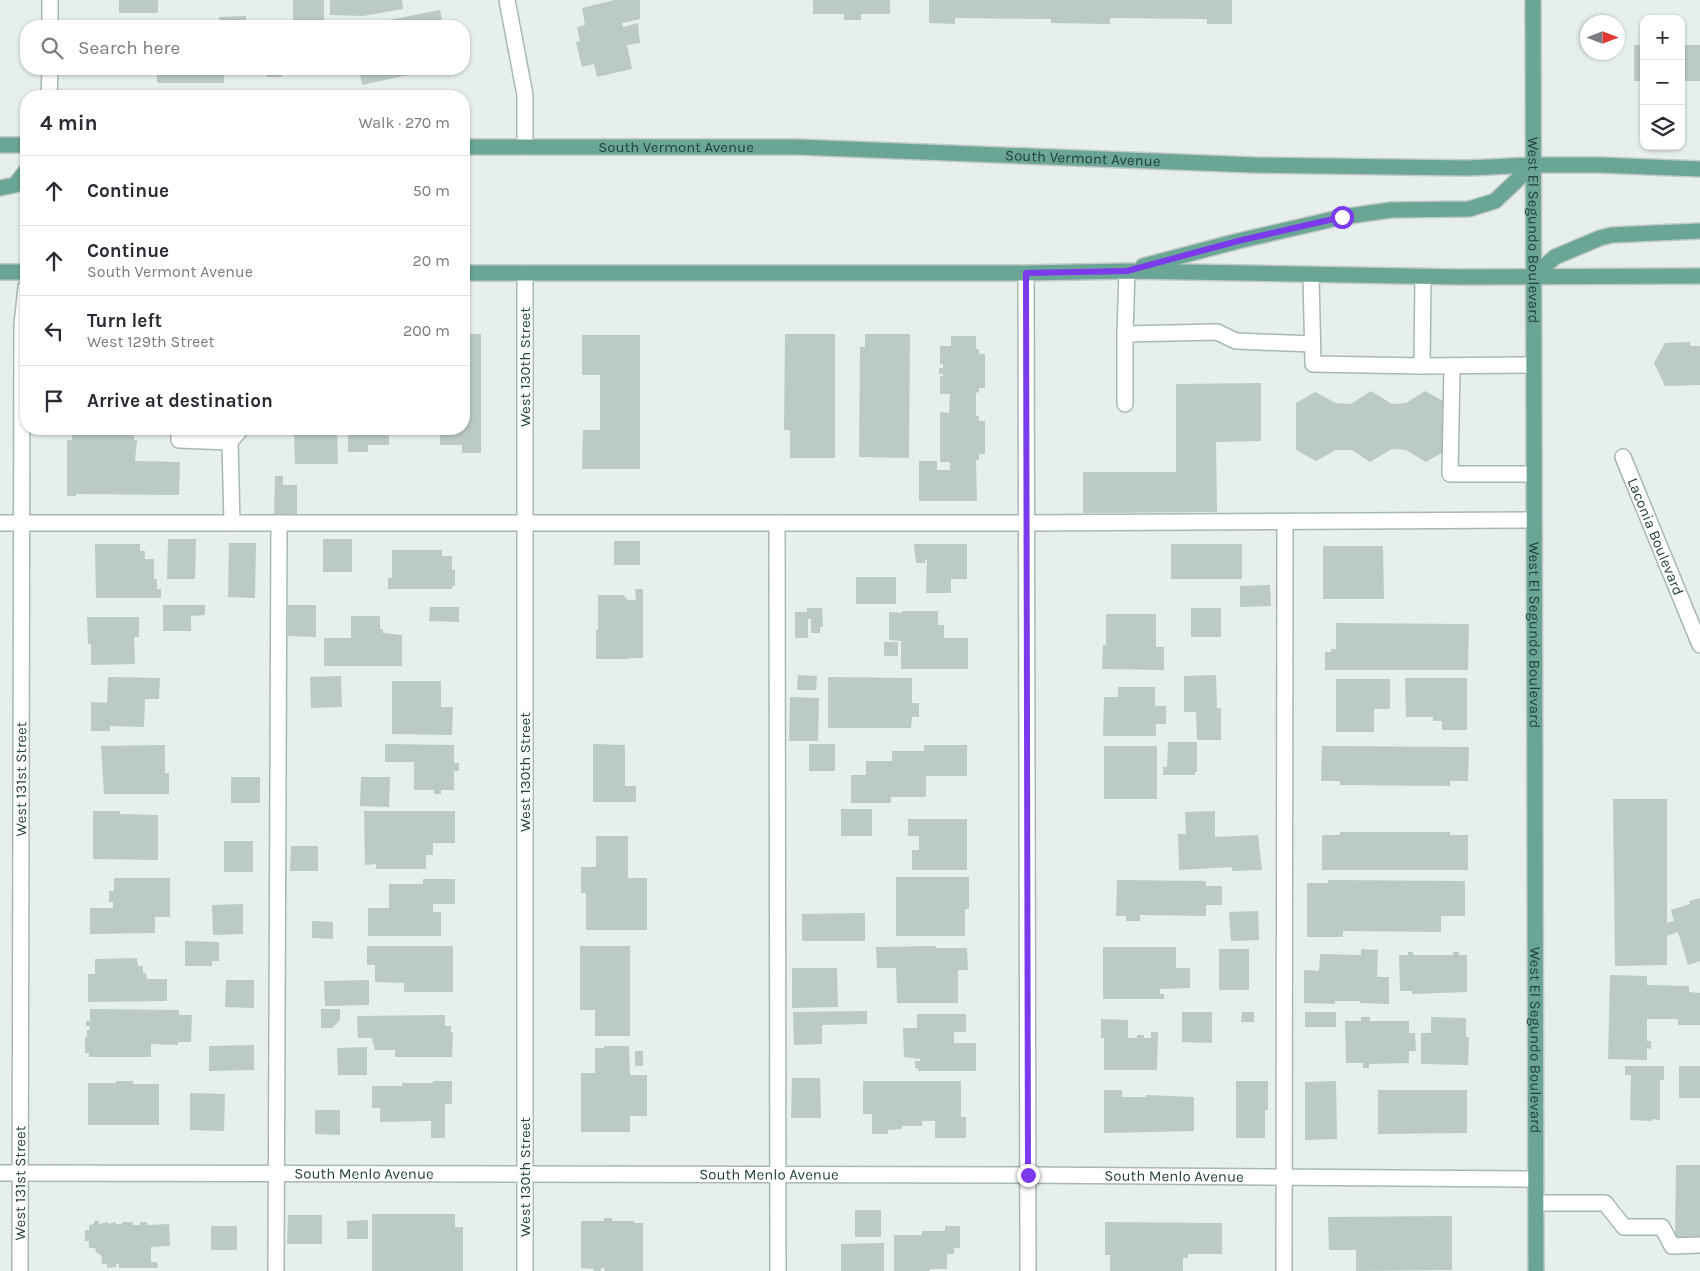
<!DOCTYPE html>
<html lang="en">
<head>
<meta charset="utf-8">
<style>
	body { margin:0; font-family:Karla,sans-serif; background:#f2f2f3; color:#2b2b33 }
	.controls { position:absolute; right:15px; top:15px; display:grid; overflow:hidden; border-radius:10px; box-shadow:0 1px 4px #0004 }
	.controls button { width:45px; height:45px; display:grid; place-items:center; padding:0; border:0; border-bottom:1px solid #e1e1e2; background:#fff; color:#2b2b33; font:25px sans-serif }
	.compass { position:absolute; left:1580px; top:15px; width:45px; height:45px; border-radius:50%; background:#fff; box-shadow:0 1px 4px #0004; rotate:90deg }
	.stop { position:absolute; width:15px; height:15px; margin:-11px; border:4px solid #7c3aed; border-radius:50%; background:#fff }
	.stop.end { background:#7c3aed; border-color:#fff; box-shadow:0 1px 5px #0008 }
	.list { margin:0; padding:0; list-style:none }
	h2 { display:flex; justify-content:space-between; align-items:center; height:65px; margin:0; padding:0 20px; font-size:21px }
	h2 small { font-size:16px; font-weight:400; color:#7c7c81 }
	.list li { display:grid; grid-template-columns:32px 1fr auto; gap:15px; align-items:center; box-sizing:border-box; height:70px; padding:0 20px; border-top:1px solid #e1e1e2 }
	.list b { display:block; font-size:19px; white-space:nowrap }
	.list p { margin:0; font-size:16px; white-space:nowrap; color:#7c7c81 }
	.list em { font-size:16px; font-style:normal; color:#7c7c81 }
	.icon { flex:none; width:28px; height:28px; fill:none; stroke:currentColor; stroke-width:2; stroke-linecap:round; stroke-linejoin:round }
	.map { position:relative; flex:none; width:1700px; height:1271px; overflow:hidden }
	.search { position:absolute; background:#fff; box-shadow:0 1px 4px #0004; left:20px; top:20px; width:450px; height:55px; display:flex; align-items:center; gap:12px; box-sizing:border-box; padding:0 18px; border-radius:20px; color:#7c7c81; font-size:19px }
	.panel { position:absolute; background:#fff; box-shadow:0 1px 4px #0004; left:20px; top:90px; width:450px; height:345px; border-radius:20px }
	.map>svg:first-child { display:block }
	.building { fill:#bbcac4 }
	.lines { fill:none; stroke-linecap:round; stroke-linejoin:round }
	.minor-casing { stroke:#a8b8b2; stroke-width:18 }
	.major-casing { stroke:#c2cac8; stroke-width:18 }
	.minor { stroke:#fff; stroke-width:15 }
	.major { stroke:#6aa596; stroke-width:15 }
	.route { stroke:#7c3aed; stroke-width:6 }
	.labels { text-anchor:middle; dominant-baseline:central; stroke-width:4.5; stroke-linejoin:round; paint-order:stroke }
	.street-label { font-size:15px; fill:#24423a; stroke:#f7fbf9 }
</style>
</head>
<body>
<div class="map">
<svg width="1700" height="1271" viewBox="0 0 1700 1271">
	<rect width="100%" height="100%" fill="#e6efeb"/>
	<path class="building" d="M119 0H158V13H119Z
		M293 0H324V26H293Z
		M330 0H402L403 9 363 16 330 15Z
		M614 0H640V19L622 23 623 27 638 23 640 43 627 45 632 69 597 77 594 64 582 67 576 42 580 41 577 27 585 25 582 8Z
		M813 0H890V14H861V20H844V14H813Z
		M929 0H1232V24H1207V19L1110 18V24L1051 23V19L955 18V24L929 23Z
		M440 10 443 26H363V25Z
		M246 16V26H219V17Z
		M1634 45H1644V81H1634Z
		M1681 45H1700V81H1681Z
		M157 69H224V83H157Z
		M263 69H324V72L282 74V77H267V72H263Z
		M359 69H431V70L362 85Z
		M464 334H481V453H462V445H440V429H464Z
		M785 334H835V458H790V430H784Z
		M865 334H910L909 458 859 457 860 347H865Z
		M582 335H640V469H582L583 430H600V375H582Z
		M951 336H976V349H979V354H985V388H979V393L976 392V416H979V421H985V454H979V460H976L977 501H919V461H937V470H950V462H940V412L949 413 950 394H940V376H943V374H939V368H943V364H940V346H951Z
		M1690 342V346H1700V385L1665 386 1654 363 1665 343Z
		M1261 383V441L1216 442 1217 512 1083 513V472H1176V384Z
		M1371 391 1392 404 1406 403 1425 391 1447 403V450L1426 462 1406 450 1392 449 1370 462 1352 450H1336L1316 461 1296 450V403L1315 392 1336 403 1351 404Z
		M72 429H134V440H137L135 461 180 462 179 495 76 494V496H67V440H72Z
		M294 429H337L338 464H295Z
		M348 429H389V445H368V452H348Z
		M275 476H283V485H297V516H274Z
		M168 539H196L195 579H167Z
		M323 539H352V572H323Z
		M614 541H640V565H614Z
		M229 543H256L255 598 228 597Z
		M95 544H140V551H145V559H154V579H157V589H161V598H96Z
		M914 544H967V579H951V593H926L927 560H925V563H916Z
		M1171 544H1242V579H1171Z
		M1323 546H1383L1384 599H1323Z
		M392 550H442V556H452V570H455V586H452V589H388V578H392Z
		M856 577H896V604H856Z
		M1270 585 1271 606 1240 607V586Z
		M635 589H643V658H629V659H596V630H598V595H623L628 600H636Z
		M163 605H205V615L191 616V631H163Z
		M288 605H316V637L288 636Z
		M430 607H459V622L429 621Z
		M807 608H822L823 627H820V633H811V619H808V638H795V612H807Z
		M1191 608H1221V637H1191Z
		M902 611H938V625H944V638H968V669H901V641L889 640V612L902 613Z
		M1106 614H1156V647H1164V670L1102 669 1103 645H1106Z
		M351 616H380V629H383V633L402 635V666H324V638H351Z
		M87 617H139V637H134L135 664 91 665V644H88Z
		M1336 623 1469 624 1468 670H1325V652H1331V649H1336Z
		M884 642H898V656H884Z
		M798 675 817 676 816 690H797Z
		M1216 675 1217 708H1221V740H1197L1196 712H1184V676Z
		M341 676 342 707 311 708 310 677Z
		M108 677 160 678 159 699H145L144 727 110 726V731H91V702L107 703Z
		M828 677 912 678V703H919V717H912L911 728H828Z
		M1405 678H1467V730H1442V721H1433V717H1406Z
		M1336 679H1390V709H1374V732H1336Z
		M392 681H441V707H453L452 735 392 734Z
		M1118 687H1155V706H1166V724H1156V736H1103L1104 697H1118Z
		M790 697 819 698 818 741H789Z
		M1168 742H1197V772H1195V775H1163V767H1167Z
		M385 744 454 745V763H459V771H454V790H441V794H434V790H414V762H385Z
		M593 744 625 745V786H636V802H593Z
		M809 744H835V771H809Z
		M165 745V773H169V794H104L101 746Z
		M924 745H967V776H926V797H891V803H851V775H866V761H892V751H924Z
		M1104 746H1157V799H1104Z
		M1322 746 1469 747 1468 781H1450V786L1340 785V781H1321Z
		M231 777H260V803H231Z
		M361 777H390L389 807 360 806Z
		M1613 799H1667V923L1674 921 1671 910 1690 904 1689 901 1700 898V961L1688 965 1678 932 1667 936V965L1615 966Z
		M841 809H872V836H841Z
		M93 811H120V814L158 815V860L93 859Z
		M364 811H455V843H433V855H426V869H376V864L365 865Z
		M1215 811V837L1258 835 1262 870 1232 871V867L1179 870 1178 834H1186L1185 812Z
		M908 819H967V870H912V850H919V836H908Z
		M1340 832H1450V835H1468V870H1322V835H1340Z
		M596 836H628V878H647V930H586V893H581V867H596Z
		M224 841H253V872H224Z
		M291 846H318V871H290Z
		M896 877H969V909H965V936H896Z
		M114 878H170V917H155V933L90 934V908H113V902H109V891H114Z
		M423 879H455V904H433V912H441V936H368V908H389V884H423Z
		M1117 880 1206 881V886H1222V905H1206V916L1140 915V921H1126V916H1116Z
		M1328 880 1465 881V916H1441V932L1343 931V937H1307V883H1328Z
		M243 904V934L213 935 212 905Z
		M1258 911 1259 940 1231 941 1229 912Z
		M865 913V941H802V914Z
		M312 921 333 922V939L312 938Z
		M185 941 219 942V961H212V966H185Z
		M367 946H453V992H404V983L375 982V965H367Z
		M580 946H630V1036H595V1010H580Z
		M936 946V948H967L968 970H958V1003H897L896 968H877L876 947Z
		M1103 947H1176V968H1190V988L1160 989V994H1164V999H1103Z
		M1219 949H1249V990H1219Z
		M1361 949 1378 950 1377 977H1389V1004L1360 1003V1001H1335V1004L1304 1003V970L1319 971 1320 954 1361 955Z
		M1408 952H1413V955H1453V952H1459V955H1467V992L1412 994V991H1400L1399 955H1408Z
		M137 958 138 966H143V973H146L147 979H167V1001L88 1002V974H95V959Z
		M792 968H837L838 1007 792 1008Z
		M1610 975 1647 976V985L1689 986V992L1700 993V1025H1678V1019H1647V1041H1651V1049L1647 1048V1060L1608 1059Z
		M226 980H254V1008L225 1007Z
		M369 980V1005L325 1006 324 981Z
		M90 1009 179 1010V1015H192L191 1042H178V1045L151 1044V1057H89V1053H85V1037H87V1030H89L90 1026H86V1021H90Z
		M321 1009H340V1020L332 1028H321Z
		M867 1011V1024L822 1025V1044L794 1045 793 1012Z
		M1182 1012H1212V1043L1182 1042Z
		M1242 1012H1254V1022H1241Z
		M1305 1012H1336V1027H1305Z
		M917 1014H966V1032H954V1043H976V1071H918V1068H915V1061H920V1059L904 1057 903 1028H917Z
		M445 1015V1026H451V1032H453L452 1057H395V1050H375L372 1038H358L357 1016Z
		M1361 1017H1370V1021H1409V1033H1415L1416 1051H1409V1063L1369 1064V1068H1363V1063H1346L1345 1021H1361Z
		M1431 1017 1466 1018V1037H1469L1468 1065 1421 1064V1033H1431Z
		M1101 1019 1128 1020V1038H1137V1035H1144V1038H1151V1032H1158L1157 1070H1104V1038H1101Z
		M254 1045V1070L209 1071V1046Z
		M604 1046H629L630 1075H647V1116H630V1132H581V1073H595V1048H604Z
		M367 1047V1075H338L337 1048Z
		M635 1051H643V1066H635Z
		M1625 1066H1664V1080H1660V1120L1652 1119V1121L1630 1120 1631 1075H1625Z
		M1679 1066H1700V1098H1679Z
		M792 1078H820L821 1118H791Z
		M116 1081H133V1084H159V1125H88V1083H116Z
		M433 1081H452V1104H445V1138H431V1121L380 1122V1108H372V1086H402V1083H433Z
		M863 1081H961V1117H966V1138H935V1121H922V1126H902V1129L888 1130V1134H872V1114H863Z
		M1236 1081H1268V1110H1265V1138H1236Z
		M1336 1081 1337 1139 1305 1140V1082Z
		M1104 1090H1122V1097H1146V1095L1194 1097V1131L1104 1133Z
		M1378 1090H1467V1133L1378 1134Z
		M190 1093 225 1094 224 1131 190 1130Z
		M315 1110H340V1135L315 1134Z
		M1676 1165H1700V1237H1675Z
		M855 1210H881V1237H855Z
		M372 1214H455V1227H463V1271H372Z
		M288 1215H322V1244H287Z
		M1452 1216V1270L1356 1271V1250H1329L1328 1217Z
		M604 1218H612V1221H634V1223H643V1271H604L605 1268H601V1271H594V1269L581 1268V1221H604Z
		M368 1220V1239H347V1221Z
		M94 1221H99V1224L108 1222V1224L116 1222V1224H122V1222H133V1225H140V1222H147V1225L169 1224 170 1246 151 1247V1262H157L158 1268H119V1264H116V1267L107 1268V1264H102V1261H101L102 1256 96 1252 95 1248H89V1241H85V1230H89V1225L94 1224Z
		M1105 1222 1222 1223V1254H1188V1258H1183V1271H1110V1255H1105Z
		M211 1226H237V1250H211Z
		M945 1226H960V1248H954V1254H947V1269H930V1271H894V1235H922V1231H945Z
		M884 1243V1271H841V1244Z"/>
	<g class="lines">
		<defs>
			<g id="minor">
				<path d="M507 0 525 95V147"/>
				<path d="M50 26V0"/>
				<path d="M49 96 50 69"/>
				<path d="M1026 273 1028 1271"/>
				<path d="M1311 275 1313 364 1422 366 1534 365"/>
				<path d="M1125 334 1127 271"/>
				<path d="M1422 366 1423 276"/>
				<path d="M1452 366 1450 474H1534"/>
				<path d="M1125 404V334L1217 332 1236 341 1312 344"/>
				<path d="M179 429V440L230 442 241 429"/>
				<path d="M230 442 232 523"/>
				<path id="s1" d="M1623 457 1700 645"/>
				<path d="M0 523H1028L1534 520"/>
				<path d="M777 523 778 1271"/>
				<path id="s2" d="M0 1173 1028 1175 1536 1179"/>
				<path d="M1536 1203H1605L1624 1227H1662L1672 1246 1700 1245"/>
				<path id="s3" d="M20 1271 22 325 26 287"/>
				<path d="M276 1271 279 523"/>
				<path d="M525 1271V273"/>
				<path d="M1284 1271 1285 522"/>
			</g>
			<g id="major">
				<path id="s4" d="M1533 0 1536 1271"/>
				<path d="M0 145H26"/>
				<path id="s5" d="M464 147H797L1254 165 1468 168 1533 165H1600L1700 169"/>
				<path d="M0 188 15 185 26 171"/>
				<path d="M1143 266 1238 241 1342 217 1391 210 1469 209 1495 201 1533 165"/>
				<path d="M0 272H26"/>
				<path d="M464 273H1026L1127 271 1459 277 1700 276"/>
				<path d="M1533 276 1555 257 1600 238 1612 235 1700 231"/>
			</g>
		</defs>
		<use href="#minor" class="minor-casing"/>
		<use href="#major" class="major-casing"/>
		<use href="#minor" class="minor"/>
		<use href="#major" class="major"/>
	</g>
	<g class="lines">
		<path class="route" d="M1028 1175 1026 273 1127 271 1238 241 1342 217"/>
	</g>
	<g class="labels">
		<g class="street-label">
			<text stroke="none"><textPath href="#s5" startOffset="212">South Vermont Avenue</textPath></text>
			<text stroke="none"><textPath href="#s5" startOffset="619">South Vermont Avenue</textPath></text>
			<text stroke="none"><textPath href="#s4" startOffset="230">West El Segundo Boulevard</textPath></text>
			<text transform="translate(525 367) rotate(-90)">West 130th Street</text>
			<text stroke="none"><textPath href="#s1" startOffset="86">Laconia Boulevard</textPath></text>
			<text stroke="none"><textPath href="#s4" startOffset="635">West El Segundo Boulevard</textPath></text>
			<text transform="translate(525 772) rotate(-90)">West 130th Street</text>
			<text stroke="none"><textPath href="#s3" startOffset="492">West 131st Street</textPath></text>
			<text stroke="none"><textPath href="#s4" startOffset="1040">West El Segundo Boulevard</textPath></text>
			<text stroke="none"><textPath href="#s2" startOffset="364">South Menlo Avenue</textPath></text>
			<text stroke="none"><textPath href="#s2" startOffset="769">South Menlo Avenue</textPath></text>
			<text stroke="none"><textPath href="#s2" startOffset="1174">South Menlo Avenue</textPath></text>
			<text transform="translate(525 1177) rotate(-90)">West 130th Street</text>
			<text stroke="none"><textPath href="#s3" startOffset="88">West 131st Street</textPath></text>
		</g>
	</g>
</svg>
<div class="controls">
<button>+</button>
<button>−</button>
<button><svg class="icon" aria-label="layers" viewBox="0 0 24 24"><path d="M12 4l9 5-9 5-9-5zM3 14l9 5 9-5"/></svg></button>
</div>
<svg class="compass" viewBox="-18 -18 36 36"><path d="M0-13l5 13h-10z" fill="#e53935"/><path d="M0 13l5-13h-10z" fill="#7c7c81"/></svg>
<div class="stop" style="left:1342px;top:217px"></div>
<div class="stop end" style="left:1028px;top:1175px"></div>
<div class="search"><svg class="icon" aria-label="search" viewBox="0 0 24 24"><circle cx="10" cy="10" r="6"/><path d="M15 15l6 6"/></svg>Search here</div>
<section class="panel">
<h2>4 min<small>Walk · 270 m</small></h2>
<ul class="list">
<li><svg class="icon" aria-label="ahead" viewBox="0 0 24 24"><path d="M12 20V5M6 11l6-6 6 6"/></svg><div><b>Continue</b></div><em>50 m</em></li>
<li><svg class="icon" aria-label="ahead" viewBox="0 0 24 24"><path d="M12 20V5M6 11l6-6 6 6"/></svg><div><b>Continue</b><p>South Vermont Avenue</p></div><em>20 m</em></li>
<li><svg class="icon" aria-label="left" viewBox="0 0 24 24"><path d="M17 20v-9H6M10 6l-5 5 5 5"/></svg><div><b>Turn left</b><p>West 129th Street</p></div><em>200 m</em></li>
<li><svg class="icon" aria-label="arrive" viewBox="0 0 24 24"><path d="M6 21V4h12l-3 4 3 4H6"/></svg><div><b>Arrive at destination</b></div></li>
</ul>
</section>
</div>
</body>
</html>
